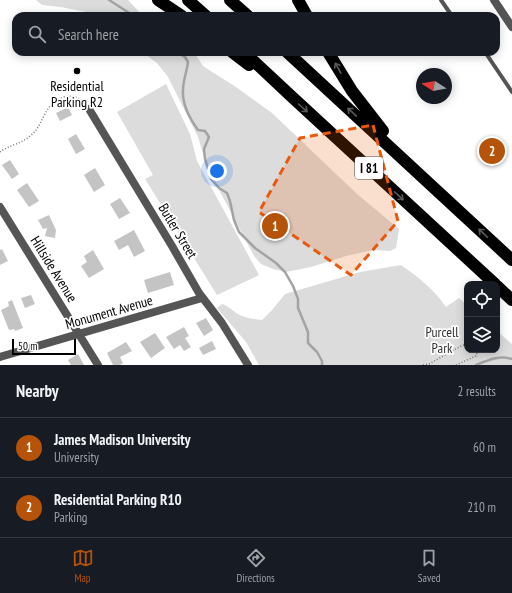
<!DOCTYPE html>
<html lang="en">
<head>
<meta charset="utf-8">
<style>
	body { margin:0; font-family:"PT Sans Narrow",sans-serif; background:#242831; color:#f1f3f6 }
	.controls { position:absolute; right:12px; bottom:12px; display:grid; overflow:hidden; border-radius:8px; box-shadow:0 2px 10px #0003 }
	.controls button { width:36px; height:36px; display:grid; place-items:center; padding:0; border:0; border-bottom:1px solid #363941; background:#171b24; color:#f1f3f6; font:20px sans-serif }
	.compass { position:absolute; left:416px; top:68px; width:36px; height:36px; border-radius:50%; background:#171b24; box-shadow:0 2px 10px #0003; rotate:281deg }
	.scale { position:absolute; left:12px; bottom:10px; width:64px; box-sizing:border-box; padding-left:4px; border:2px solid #000; border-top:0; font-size:11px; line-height:14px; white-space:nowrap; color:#000; -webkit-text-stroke:3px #fff; paint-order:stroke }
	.you { position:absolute; left:217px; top:171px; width:14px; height:14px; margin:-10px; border:3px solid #fff; border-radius:50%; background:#1a73e8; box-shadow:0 0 0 6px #1a73e833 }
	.badge { display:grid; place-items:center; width:26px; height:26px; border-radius:50%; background:#b45309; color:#fff; font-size:13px; font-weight:700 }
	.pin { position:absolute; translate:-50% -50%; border:2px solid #fff; box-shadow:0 1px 4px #0006 }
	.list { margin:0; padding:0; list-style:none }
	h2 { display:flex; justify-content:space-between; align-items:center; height:52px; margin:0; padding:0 16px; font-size:17px }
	h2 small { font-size:13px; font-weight:400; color:#9ea1a6 }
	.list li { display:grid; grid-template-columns:26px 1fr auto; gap:12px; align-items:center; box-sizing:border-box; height:60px; padding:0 16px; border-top:1px solid #363941 }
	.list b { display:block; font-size:15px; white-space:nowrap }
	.list p { margin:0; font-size:13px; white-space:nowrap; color:#9ea1a6 }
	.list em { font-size:13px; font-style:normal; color:#9ea1a6 }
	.icon { flex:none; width:22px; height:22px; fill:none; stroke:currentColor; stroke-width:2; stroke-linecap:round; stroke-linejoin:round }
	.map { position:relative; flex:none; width:512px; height:365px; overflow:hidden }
	.search { position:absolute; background:#171b24; box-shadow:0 2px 10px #0003; left:12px; right:12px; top:12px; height:44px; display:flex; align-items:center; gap:10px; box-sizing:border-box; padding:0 14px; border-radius:12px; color:#9ea1a6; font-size:15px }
	.sheet { height:172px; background:#171b24 }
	nav { display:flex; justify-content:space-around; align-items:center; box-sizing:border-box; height:56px; border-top:1px solid #363941; background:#171b24; font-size:11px; color:#9ea1a6 }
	nav a { display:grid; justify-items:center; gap:2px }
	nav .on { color:#b45309 }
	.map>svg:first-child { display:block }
	.green { fill:#dcdcdc }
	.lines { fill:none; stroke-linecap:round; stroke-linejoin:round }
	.stream { stroke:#a3a3a3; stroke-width:2.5 }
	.building { fill:#c4c4c4 }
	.path { stroke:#777; stroke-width:1.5; stroke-dasharray:1 2; stroke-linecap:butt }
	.lane { stroke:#555; stroke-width:4 }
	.street { stroke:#555; stroke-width:8 }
	.highway { stroke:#000; stroke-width:12 }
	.oneway { stroke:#595959 }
	.marked { fill:#e8590c; fill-opacity:0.2; stroke:#e8590c; stroke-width:3; stroke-dasharray:8 5; stroke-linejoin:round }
	.poi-dot { fill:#000; stroke:#fff; stroke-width:1.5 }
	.labels { text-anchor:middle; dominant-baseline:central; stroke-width:3.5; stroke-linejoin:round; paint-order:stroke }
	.shield { fill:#fff; stroke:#4c4c4c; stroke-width:1 }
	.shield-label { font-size:13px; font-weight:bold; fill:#000 }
	.poi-label { font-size:14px; fill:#000; stroke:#fff }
	.street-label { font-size:14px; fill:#000; stroke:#fff }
	.park-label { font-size:14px; fill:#333; stroke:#fff }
</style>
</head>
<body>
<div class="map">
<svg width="512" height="365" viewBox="0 0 512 365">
	<rect width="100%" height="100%" fill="#fff"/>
	<path class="green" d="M36 0H128L143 16H94L91 13 61 7 42 5Z
		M142 52H194L203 66 236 87 272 113 357 194 399 229 396 248 390 251 373 250 346 256 311 267 286 272 273 269 261 264 254 256 207 167 198 137 168 77 157 63Z
		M166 84 190 134 197 161 259 275 217 295 145 179 153 175 117 112Z
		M401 265C418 277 434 289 446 307L459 298 467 305V350H497V331L512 344V365H259L246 342 217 308 222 304C228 306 231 309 236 313 244 318 252 319 262 320L272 310 285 294 360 272Z"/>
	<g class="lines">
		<path class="stream" d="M109 0 134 16
			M176 52 185 57 188 62C187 71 183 81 183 90 182 104 190 119 198 130L205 131 209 137 204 149 205 159 211 179 219 188 227 193 230 201 234 220 239 232 255 248 276 263 285 272 293 286 298 299V308L308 332V343L317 352 322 361V365
			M476 365C488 360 499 355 512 359"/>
	</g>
	<path class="building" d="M68 107 72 115 60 121 56 113Z
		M76 134 85 149 76 154 68 139Z
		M10 160 19 174 12 179 2 165Z
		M95 168 105 185 94 192 84 175Z
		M27 183 39 201 29 207 17 190Z
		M120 198 130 213 119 219 110 204Z
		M49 215 56 230 55 238 45 236 47 228 43 229 38 220Z
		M134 230 145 251 134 257 128 245 119 250 114 241Z
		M2 249 8 261 0 265V250Z
		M93 250 104 269 89 278 81 266 87 262 84 256Z
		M170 272 174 285 148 293 144 280Z
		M31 295 35 304 25 308 21 298Z
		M12 300 23 328 15 331 14 329 9 330 1 310 9 306 8 302Z
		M206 318 213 330 204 336 196 323Z
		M184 327 189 336 185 338 191 347 184 351 180 345 174 349 166 337Z
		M155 333 165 348 151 358 140 342Z
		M212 341 216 349 203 355 199 348Z
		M126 342 132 351 120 357 123 363 120 365H113L107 353Z
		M78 354 84 365H71L68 360Z"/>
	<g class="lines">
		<path class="path" d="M0 152C9 145 21 144 30 136 41 128 42 115 51 105 60 95 74 93 84 102
			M423 365 429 364 461 346 467 344
			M456 365 476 356 478 350"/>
		<path class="lane" d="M441 0 452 16
			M485 52 512 92"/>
		<path class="street" d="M494 0 512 27
			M89 109 172 246 199 293 222 323 248 365
			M0 207 98 365
			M0 357 202 298"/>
		<path class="highway" d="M158 0 182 16
			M188 0 206 16
			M230 0 248 16
			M298 0 307 16
			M232 52 249 65
			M244 52 291 96 495 284
			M287 52 512 260
			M328 52 352 91 383 131
			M497 286 512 300"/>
	</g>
	<defs><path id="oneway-shaft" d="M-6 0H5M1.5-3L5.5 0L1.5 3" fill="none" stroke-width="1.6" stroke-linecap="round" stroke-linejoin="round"/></defs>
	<g class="oneway">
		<use href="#oneway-shaft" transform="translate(338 68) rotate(-119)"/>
		<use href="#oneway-shaft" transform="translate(303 108) rotate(42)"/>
		<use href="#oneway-shaft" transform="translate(352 112) rotate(-137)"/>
		<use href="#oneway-shaft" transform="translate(399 196) rotate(43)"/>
		<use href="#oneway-shaft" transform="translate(483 233) rotate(-137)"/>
	</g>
	<path class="marked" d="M373 125 398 221 351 275 259 212 300 138Z"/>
	<circle class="poi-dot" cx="77" cy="71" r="4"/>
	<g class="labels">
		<rect class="shield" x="355" y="157" width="28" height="22" rx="3"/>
		<g class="shield-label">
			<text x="369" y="168">I 81</text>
		</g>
		<g class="poi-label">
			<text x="77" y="86">Residential<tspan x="77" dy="16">Parking R2</tspan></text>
		</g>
		<g class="street-label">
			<text transform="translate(178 231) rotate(59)">Butler Street</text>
			<text transform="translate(54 269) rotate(58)">Hillside Avenue</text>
			<text transform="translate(109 312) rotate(-16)">Monument Avenue</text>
		</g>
		<g class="park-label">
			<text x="442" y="332">Purcell<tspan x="442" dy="16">Park</tspan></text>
		</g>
	</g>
</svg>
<div class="controls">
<button><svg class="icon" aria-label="locate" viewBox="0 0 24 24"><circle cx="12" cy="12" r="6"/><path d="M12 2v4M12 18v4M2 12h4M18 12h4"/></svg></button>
<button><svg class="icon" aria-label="layers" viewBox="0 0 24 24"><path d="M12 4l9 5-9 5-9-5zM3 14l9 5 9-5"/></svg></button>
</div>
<svg class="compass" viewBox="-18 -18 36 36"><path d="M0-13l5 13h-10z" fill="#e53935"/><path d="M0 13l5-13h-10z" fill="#9ea1a6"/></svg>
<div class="scale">50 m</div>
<div class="you"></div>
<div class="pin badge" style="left:275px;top:226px">1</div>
<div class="pin badge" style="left:492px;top:151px">2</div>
<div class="search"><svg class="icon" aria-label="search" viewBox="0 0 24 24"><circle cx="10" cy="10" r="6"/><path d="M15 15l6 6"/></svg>Search here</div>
</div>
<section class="sheet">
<h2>Nearby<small>2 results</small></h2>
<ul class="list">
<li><span class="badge">1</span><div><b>James Madison University</b><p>University</p></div><em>60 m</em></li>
<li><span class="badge">2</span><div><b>Residential Parking R10</b><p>Parking</p></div><em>210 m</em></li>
</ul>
</section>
<nav>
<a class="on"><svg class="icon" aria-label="map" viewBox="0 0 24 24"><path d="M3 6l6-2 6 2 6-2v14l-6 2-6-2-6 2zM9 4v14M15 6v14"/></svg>Map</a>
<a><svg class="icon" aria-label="directions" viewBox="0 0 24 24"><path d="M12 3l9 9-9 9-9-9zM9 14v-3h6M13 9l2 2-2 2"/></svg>Directions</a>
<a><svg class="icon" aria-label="saved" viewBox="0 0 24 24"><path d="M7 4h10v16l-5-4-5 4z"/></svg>Saved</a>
</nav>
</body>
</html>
